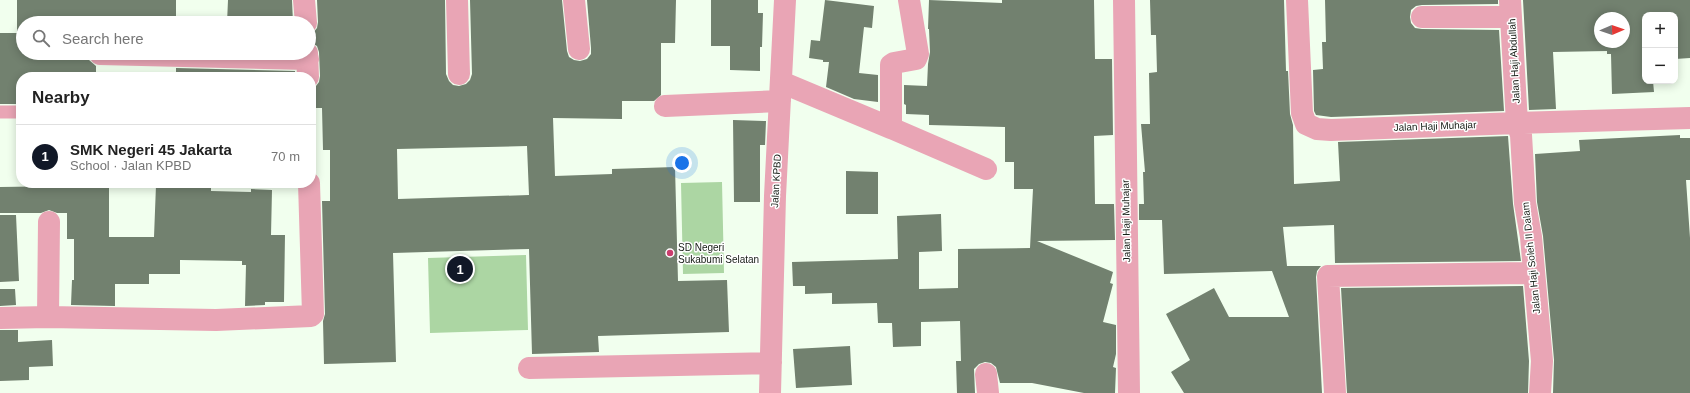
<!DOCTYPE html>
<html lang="en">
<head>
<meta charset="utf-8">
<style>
	body { margin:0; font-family:Helvetica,sans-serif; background:#f6f6f6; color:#222 }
	.controls { position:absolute; right:12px; top:12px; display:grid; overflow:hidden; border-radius:8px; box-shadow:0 2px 10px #0003 }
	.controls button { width:36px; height:36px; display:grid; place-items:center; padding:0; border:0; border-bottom:1px solid #e0e0e0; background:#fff; color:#222; font:20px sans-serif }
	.compass { position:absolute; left:1594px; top:12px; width:36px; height:36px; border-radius:50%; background:#fff; box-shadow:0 2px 10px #0003; rotate:88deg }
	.you { position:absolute; left:682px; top:163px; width:14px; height:14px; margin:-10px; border:3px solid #fff; border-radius:50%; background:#1a73e8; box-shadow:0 0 0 6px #1a73e833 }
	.badge { display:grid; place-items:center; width:26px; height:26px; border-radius:50%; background:#111827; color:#fff; font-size:13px; font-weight:700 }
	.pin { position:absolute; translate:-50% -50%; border:2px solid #fff; box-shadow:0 1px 4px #0006 }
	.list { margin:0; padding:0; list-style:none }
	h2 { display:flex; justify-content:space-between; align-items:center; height:52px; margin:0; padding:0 16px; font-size:17px }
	h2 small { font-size:13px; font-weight:400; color:#767676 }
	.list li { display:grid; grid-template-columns:26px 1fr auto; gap:12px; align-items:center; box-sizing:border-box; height:64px; padding:0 16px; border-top:1px solid #e0e0e0 }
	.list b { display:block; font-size:15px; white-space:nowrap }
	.list p { margin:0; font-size:13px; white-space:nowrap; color:#767676 }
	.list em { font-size:13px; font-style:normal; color:#767676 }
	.icon { flex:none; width:22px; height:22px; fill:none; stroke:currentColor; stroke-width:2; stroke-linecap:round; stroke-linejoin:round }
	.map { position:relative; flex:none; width:1690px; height:393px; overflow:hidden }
	.search { position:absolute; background:#fff; box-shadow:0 2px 10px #0003; left:16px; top:16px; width:300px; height:44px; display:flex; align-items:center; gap:10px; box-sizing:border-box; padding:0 14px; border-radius:22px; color:#767676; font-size:15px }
	.panel { position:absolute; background:#fff; box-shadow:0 2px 10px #0003; left:16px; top:72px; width:300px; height:116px; border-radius:16px }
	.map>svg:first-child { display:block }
	.green { fill:#acd6a3 }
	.building { fill:#72816f; fill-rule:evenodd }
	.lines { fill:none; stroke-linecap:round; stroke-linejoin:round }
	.service { stroke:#e9a5b5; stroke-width:13 }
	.minor { stroke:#e9a5b5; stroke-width:22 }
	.poi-dot { fill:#ca3d6d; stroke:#fff; stroke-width:1.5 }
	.labels { text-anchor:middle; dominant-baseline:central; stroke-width:3; stroke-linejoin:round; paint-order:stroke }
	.street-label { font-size:10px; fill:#151b14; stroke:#fff }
	.poi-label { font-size:10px; fill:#151b14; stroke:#fff; text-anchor:start }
</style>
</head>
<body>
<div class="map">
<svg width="1690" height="393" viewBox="0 0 1690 393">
	<rect width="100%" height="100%" fill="#f1ffee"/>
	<path class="green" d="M722 182 724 273 683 274 681 183Z
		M526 255 528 330 430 333 428 258Z"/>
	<path class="building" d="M17 0H176V23H156V20H96V23H23V53H88L89 60 96 66V77H21V104H0V33H17Z
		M228 0H292L293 23H227Z
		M317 0H445L446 74 449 81 453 85 459 86 466 84 470 80 472 74 470 0H562L567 51 569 57 574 60 580 61 587 59 591 54V48L587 0H676L675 43H661V95L654 101H622V119L553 118 555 176 612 174V169L675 167 678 281 727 280 729 332 598 336 599 352 532 354 529 249 393 253 396 362 324 364 323 321 325 314 322 201H330V150H323L322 108H316V86L319 82 320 76 319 52 317 46 309 41V35L313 33 317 28 318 22ZM527 146 529 195 398 199 397 149Z
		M711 0H758V13H763L762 47H760V71L730 70V46H711Z
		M825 0 874 6 872 28 864 27 859 73 878 75V102L854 99 826 87 829 62H823V60L809 58 811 40 820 41Z
		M929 0 1002 3V0H1094L1095 59H1112L1113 135 1094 136 1095 204H1114L1115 240 1037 241 1113 272 1110 283 1113 284 1103 322 1116 325V354L1113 367 1116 368 1115 393H1084L1032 383H1000L996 367 991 363 985 362 979 364 974 369 975 393H957L956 361H961L960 321 921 322V346L893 347 892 323H878L877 303 832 304V293L805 294V286H793L792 262 898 259 897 216 941 214 942 251 919 252V289L958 288V249L1030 248 1033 189H1014V162H1005V127L929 125V115L906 114V105L904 104V85L927 86 928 64 930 52 929 29H928Z
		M1150 0H1284L1286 71H1288L1290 114 1293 125 1294 184 1340 181 1338 142 1508 136 1513 204 1521 261 1335 263 1334 225 1283 227 1287 266H1321L1317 271 1316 277 1322 393H1184L1171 372 1190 360 1166 314 1214 288 1229 317H1289L1272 271 1164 274 1162 220H1139V204H1144L1143 172H1145L1141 124H1150L1149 73 1157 72 1156 35H1151Z
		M1325 0H1498V4L1422 5 1416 6 1411 10 1410 17 1411 23 1415 28 1422 29 1499 30 1504 111 1331 117 1316 115 1314 111 1313 70 1323 69 1322 42H1326Z
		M1523 0H1690V58L1675 59V15H1645V81H1653L1654 92 1612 94 1611 54H1607V51L1553 52 1556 109 1529 110ZM1600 18H1624V42H1600Z
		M176 68 295 71V77H176Z
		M733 120 766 121 765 145H760V202H734Z
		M1680 135V138H1690V180H1686L1690 238V393H1553L1554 360 1543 236 1537 202 1535 154 1580 151 1579 140Z
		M846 171 878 172V214H846Z
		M67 183H109V237H154L156 185H199V187L211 188V191L251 192V189L272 190 271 235H285L284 302H265V305L245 306 246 265H242V261L180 260V274H149V284H115V306L71 305 72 280H74V239H67V213H57L49 210 41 213H0V187L67 186Z
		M0 215H16L19 281 0 282Z
		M1523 286 1529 361 1528 393H1347L1341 288Z
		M0 289H15L16 305 0 306Z
		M0 330H18V342L52 340 53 366 29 367V380L0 381Z
		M850 346 852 385 796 388 793 349Z"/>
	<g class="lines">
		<path class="service" d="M0 112H21"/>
		<path class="minor" d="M304 0 306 23
			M457 0 459 74
			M574 0 579 49
			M909 0 918 54 916 59 894 63 891 65V128L986 169
			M1124 0 1129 393
			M1297 0 1302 113 1306 124 1317 129 1331 130 1517 123 1690 118
			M1510 0 1517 123 1521 135 1525 203 1531 237 1542 361 1540 393
			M1422 17H1511
			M307 53 308 77
			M100 54 308 59
			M781 82 891 128
			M665 106 780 101
			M48 317 49 222
			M0 318 48 317 216 320 311 316 313 314 309 183
			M529 368 771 363
			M986 374 988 393
			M770 393 775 196 785 0
			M1335 393 1328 276 1534 273"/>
	</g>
	<circle class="poi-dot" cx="670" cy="253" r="4"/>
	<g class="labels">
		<g class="street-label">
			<text transform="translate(1514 61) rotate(-93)">Jalan Haji Abdullah</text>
			<text transform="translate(1435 126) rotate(-2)">Jalan Haji Muhajar</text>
			<text transform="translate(776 181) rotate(-87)">Jalan KPBD</text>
			<text transform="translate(1126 221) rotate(-91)">Jalan Haji Muhajar</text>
			<text transform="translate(1531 258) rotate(-96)">Jalan Haji Soleh II Dalam</text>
		</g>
		<g class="poi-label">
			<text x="678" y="247">SD Negeri<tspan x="678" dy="12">Sukabumi Selatan</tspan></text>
		</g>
	</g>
</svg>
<div class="controls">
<button>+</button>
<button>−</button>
</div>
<svg class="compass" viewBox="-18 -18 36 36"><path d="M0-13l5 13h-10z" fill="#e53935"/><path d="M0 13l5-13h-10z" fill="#767676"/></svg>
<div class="you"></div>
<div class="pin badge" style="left:460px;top:269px">1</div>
<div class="search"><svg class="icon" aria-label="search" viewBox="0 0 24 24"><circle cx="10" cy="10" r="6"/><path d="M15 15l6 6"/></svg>Search here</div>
<section class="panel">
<h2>Nearby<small></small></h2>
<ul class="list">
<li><span class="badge">1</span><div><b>SMK Negeri 45 Jakarta</b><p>School · Jalan KPBD</p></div><em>70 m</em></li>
</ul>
</section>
</div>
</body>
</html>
